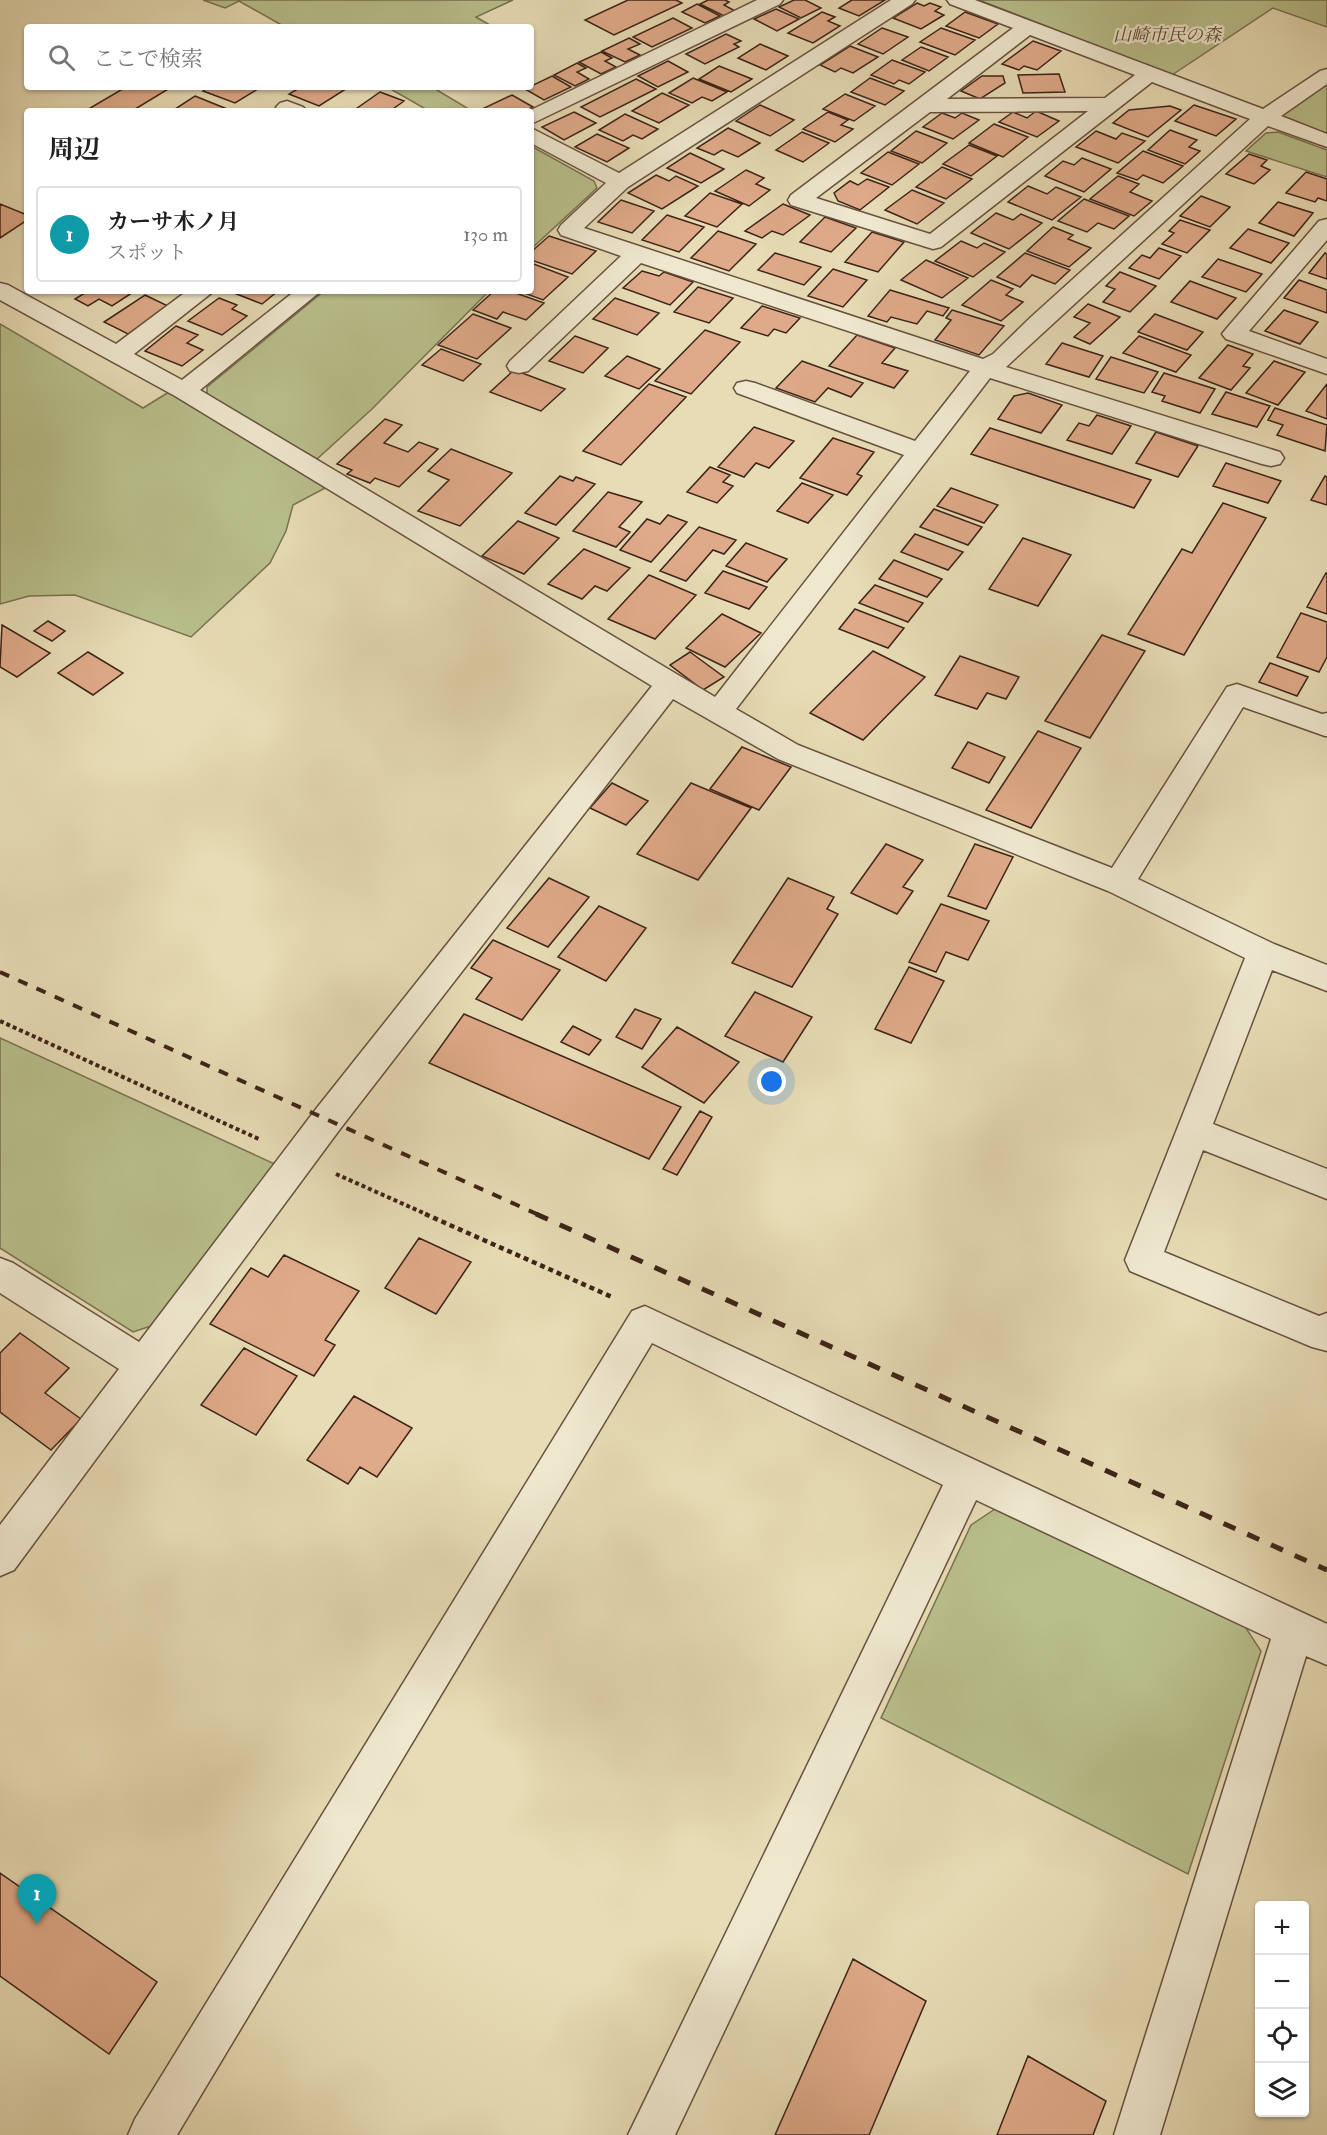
<!DOCTYPE html>
<html lang="ja">
<head>
<meta charset="utf-8">
<style>
	body { margin:0; font-family:"IM FELL Double Pica","Noto Serif JP",serif; background:#f2f2f2; color:#222 }
	.controls { position:absolute; right:18px; bottom:18px; display:grid; overflow:hidden; border-radius:6px; box-shadow:0 2px 4px #0004 }
	.controls button { width:54px; height:54px; display:grid; place-items:center; padding:0; border:0; border-bottom:2px solid #e0e0e0; background:#fff; color:#222; font:30px sans-serif }
	.you { position:absolute; left:772px; top:1082px; width:21px; height:21px; margin:-15px; border:4px solid #fff; border-radius:50%; background:#1a73e8; box-shadow:0 0 0 9px #1a73e833 }
	.badge { display:grid; place-items:center; width:39px; height:39px; border-radius:50%; background:#ea580c; color:#fff; font-size:20px; font-weight:700 }
	.pin { position:absolute; translate:-50% -50px; filter:drop-shadow(0 2px 3px #0008) }
	.pin::after { content:''; position:absolute; top:32px; width:21px; height:18px; background:inherit; clip-path:polygon(0 0,100% 0,50% 100%) }
	.list { margin:0; padding:0; list-style:none }
	h2 { display:flex; justify-content:space-between; align-items:center; height:78px; margin:0; padding:0 24px; font-size:26px }
	h2 small { font-size:20px; font-weight:400; color:#767676 }
	.list li { display:grid; grid-template-columns:39px 1fr auto; gap:18px; align-items:center; box-sizing:border-box; height:96px; margin:0 12px 12px; padding:0 12px; border:2px solid #e0e0e0; border-radius:6px }
	.list b { display:block; font-size:22px; white-space:nowrap }
	.list p { margin:0; font-size:20px; white-space:nowrap; color:#767676 }
	.list em { font-size:20px; font-style:normal; color:#767676 }
	.icon { flex:none; width:33px; height:33px; fill:none; stroke:currentColor; stroke-width:2; stroke-linecap:round; stroke-linejoin:round }
	.map { position:relative; flex:none; width:1327px; height:2135px; overflow:hidden }
	.search { position:absolute; background:#fff; box-shadow:0 2px 4px #0004; left:24px; top:24px; width:510px; height:66px; display:flex; align-items:center; gap:15px; box-sizing:border-box; padding:0 21px; border-radius:6px; color:#767676; font-size:22px }
	.panel { position:absolute; background:#fff; box-shadow:0 2px 4px #0004; left:24px; top:108px; width:510px; height:186px; border-radius:6px }
	.map>svg:first-child { display:block }
	.green { fill:#b8bf8b; stroke:#7a7152; stroke-width:1.5 }
	.building { fill:#dfaa89; stroke:#3d2319; stroke-width:1.5 }
	.lines { fill:none; stroke-linecap:round; stroke-linejoin:round }
	.street-casing { stroke:#685140; stroke-width:3 }
	.path-far1 { stroke:#3d2319; stroke-width:4; stroke-dasharray:4 3; stroke-linecap:butt }
	.path { stroke:#3d2319; stroke-width:4.5; stroke-dasharray:5 4; stroke-linecap:butt }
	.street { fill:#efe8cf; fill-rule:evenodd }
	.rail-far1 { stroke:#3d2319; stroke-width:4; stroke-dasharray:10 10; stroke-linecap:butt }
	.rail { stroke:#3d2319; stroke-width:5; stroke-dasharray:13 13; stroke-linecap:butt }
	.labels { text-anchor:middle; dominant-baseline:central; stroke-width:4.5; stroke-linejoin:round; paint-order:stroke }
	.far-park-label { font-size:18px; font-style:italic; fill:#5c4a36; stroke:#efe8cf }
</style>
</head>
<body>
<div class="map">
<svg width="1327" height="2135" viewBox="0 0 1327 2135">
	<rect width="100%" height="100%" fill="#e7dcb5"/>
	<filter id="stains"><feTurbulence type="fractalNoise" baseFrequency=".00333" numOctaves="4"/><feColorMatrix values="0 0 0 0 .2 0 0 0 0 .09 0 0 0 0 .02 0 0 0 .5 -.17"/></filter>
	<radialGradient id="worn" r=".72"><stop offset=".6" stop-color="#630" stop-opacity="0"/><stop offset="1" stop-color="#630" stop-opacity=".3"/></radialGradient>
	<path class="green" d="M203 0H513L476 17 488 24 481 27H285L239 1 225 8Z
		M979 0H1327V27L1273 8 1172 75Z
		M1327 80V134L1278 115Z
		M387 87H432L472 111H429Z
		M1278 132 1327 150V177L1246 151 1266 133Z
		M531 146 594 181 597 188 531 249Z
		M324 291H489L372 409 317 459 207 397V387Z
		M0 324 143 408 169 392 329 486 293 505 286 531 270 563 191 637 75 595 29 596 0 604Z
		M0 1038 277 1165 154 1325 133 1332 0 1248Z
		M995 1509 1244 1625 1261 1651 1188 1874 881 1718 971 1525Z"/>
	<path class="building" d="M628 0H676L682 3 614 35 585 20Z
		M708 0H725L729 2 724 5 735 11 724 16 700 4Z
		M794 0H805L821 8 801 18 779 7Z
		M852 0H885L859 16 839 8Z
		M917 3 924 6 930 3 941 7 935 11 944 15 921 29 893 18Z
		M697 4 720 16 705 23 682 12Z
		M776 9 799 19 777 31 754 19Z
		M822 12 835 17 828 21 840 26 813 43 788 33Z
		M965 12 998 24 979 38 946 26Z
		M673 18 692 28 652 47 633 37Z
		M882 28 908 37 883 54 858 44Z
		M941 28 975 40 955 55 920 42Z
		M726 34 741 41 734 44 739 47 705 64 686 54Z
		M629 38 640 44 628 49 640 55 625 62 602 51Z
		M1033 41 1061 51 1037 70 1024 66 1019 70 1002 64Z
		M760 44 788 56 766 70 738 58Z
		M850 46 878 57 853 73 841 68 835 72 820 65Z
		M921 47 948 57 929 71 902 60Z
		M601 52 612 58 605 61 616 67 601 74 579 62Z
		M892 60 925 72 909 84 899 80 894 84 871 75Z
		M668 61 688 72 658 87 638 76Z
		M577 63 586 68 577 72 589 79 575 86 554 75Z
		M719 66 752 79 731 92 699 79Z
		M1059 74 1065 92 1023 93 1018 75Z
		M552 76 571 87 544 100 525 89Z
		M982 76H1003L1005 83 980 99 961 91Z
		M693 78 727 92 712 101 702 97 692 103 669 93Z
		M870 78 904 91 885 105 851 92Z
		M636 79 656 89 600 117 581 107Z
		M126 87 170 88 132 111H85Z
		M209 87H261L235 103 203 91Z
		M301 87H349L319 106 289 94Z
		M380 92 404 101 390 111H353Z
		M662 93 689 105 659 123 632 111Z
		M845 94 875 106 854 121 823 109Z
		M512 95 533 107 524 111H485L482 109Z
		M195 96 227 109 224 111H172Z
		M760 105 794 120 770 136 736 121Z
		M1194 105 1236 119 1216 136 1175 121Z
		M1170 106 1181 110 1148 137 1113 123 1129 110Z
		M1036 111 1059 121 1037 137 999 122 1013 112 1027 118Z
		M574 112 596 123 564 140 542 127Z
		M828 112 848 120 841 125 853 129 835 142 803 129Z
		M942 113 955 118 962 113 979 120 953 139 923 127Z
		M625 114 658 129 642 139 633 135 623 141 599 130Z
		M994 124 1028 137 1003 157 969 143Z
		M728 128 760 143 738 157 722 150 714 155 697 148Z
		M1170 130 1197 140 1189 147 1200 151 1185 164 1148 150Z
		M916 131 947 143 922 163 891 151Z
		M1096 131 1116 139 1122 133 1145 141 1118 163 1076 147Z
		M802 132 829 143 803 162 776 150Z
		M597 134 629 148 607 162 575 147Z
		M969 145 997 156 971 176 943 164Z
		M1143 151 1183 166 1163 183 1143 175 1137 180 1117 173Z
		M888 152 919 164 892 185 861 173Z
		M690 153 724 169 701 183 667 168Z
		M1249 154 1267 160 1261 166 1270 170 1254 184 1226 174Z
		M1082 158 1111 169 1084 192 1045 176 1063 161 1074 165Z
		M942 167 972 179 946 199 916 187Z
		M746 170 764 178 756 184 770 190 749 206 715 191Z
		M1306 172 1327 179V201L1318 198 1315 202 1286 193Z
		M656 175 669 181 676 176 698 186 662 209 628 193Z
		M1118 176 1139 184 1130 192 1152 201 1134 216 1090 199Z
		M867 179 889 187 860 210 838 201 834 193 850 181 858 185Z
		M1028 186 1047 194 1056 187 1081 197 1052 220 1008 202Z
		M912 190 944 203 917 224 885 210Z
		M710 193 742 204 717 227 685 216Z
		M1201 196 1230 207 1210 227 1180 216Z
		M1084 199 1129 216 1114 229 1098 223 1087 232 1058 221Z
		M621 200 654 211 632 233 598 222Z
		M1278 202 1313 213 1294 236 1259 223Z
		M0 204 27 215V220L0 238Z
		M783 204 810 215 783 235 772 231 762 238 745 231Z
		M996 213 1013 220 1021 214 1042 223 1009 249 971 233Z
		M667 215 704 227 679 252 642 240Z
		M825 217 856 228 831 252 800 242Z
		M1180 220 1210 230 1187 253 1162 244 1174 233 1169 231Z
		M1053 227 1073 235 1068 239 1091 248 1069 267 1027 251Z
		M1248 229 1289 243 1271 263 1230 248Z
		M718 231 756 244 729 271 691 258Z
		M872 232 904 242 878 272 845 262Z
		M549 236 596 251 572 274 531 260V252Z
		M961 241 977 248 984 243 1005 252 973 277 935 261Z
		M1159 248 1181 256 1159 279 1129 268 1142 255 1150 258Z
		M775 253 821 267 804 285 758 270Z
		M1025 253 1070 270 1055 284 1032 275 1020 287 997 277Z
		M1325 253 1327 254V279L1309 273Z
		M1218 259 1262 274 1246 292 1202 277Z
		M926 260 968 278 942 298 901 280Z
		M531 263 568 277 543 300 519 291H531Z
		M833 269 867 280 843 307 808 296Z
		M642 271 659 276 664 272 693 282 670 305 623 288Z
		M1120 272 1156 286 1130 312 1103 302 1115 289 1106 286Z
		M991 280 1013 289 1006 295 1023 302 1001 321 962 305Z
		M1299 280 1327 290V313L1284 298Z
		M1190 281 1236 298 1217 319 1171 302Z
		M698 287 733 298 709 323 674 312Z
		M890 290 949 308 943 316 927 311 917 324 891 317 887 322 868 316Z
		M88 291H135L112 306 99 299 88 306 75 299Z
		M229 291H278L262 304Z
		M494 291H510L544 303 526 320 503 312 497 319 473 310Z
		M145 295 168 306 128 334 104 322Z
		M219 298 237 305 232 309 247 316 222 335 188 321Z
		M615 298 659 313 637 335 593 319Z
		M1088 304 1120 317 1090 344 1074 337 1090 323 1074 317Z
		M762 306 800 318 786 333 774 329 768 336 741 328Z
		M952 310 1004 326 979 355 935 340 951 320 946 318Z
		M1284 310 1318 322 1300 344 1265 331Z
		M473 314 511 328 477 359 438 345Z
		M1155 314 1203 332 1187 350 1138 332Z
		M176 326 198 335 187 343 203 350 182 366 145 351Z
		M705 330 740 342 691 394 655 381Z
		M857 335 895 348 882 363 908 371 894 388 829 366Z
		M575 336 608 348 583 373 549 361Z
		M1139 336 1191 355 1176 372 1123 353Z
		M1062 343 1103 356 1089 377 1046 364Z
		M1228 345 1253 354 1243 366 1250 368 1231 390 1199 378Z
		M441 349 481 364 463 381 422 365Z
		M627 356 660 369 639 389 605 376Z
		M1111 357 1158 372 1144 393 1096 379Z
		M802 361 863 383 851 397 828 388 815 402 776 388Z
		M1274 361 1305 372 1278 405 1246 393Z
		M514 370 565 389 541 411 490 392Z
		M1164 373 1215 389 1200 413 1162 401 1165 396 1152 392Z
		M649 384 686 397 621 465 583 451Z
		M1327 384V419L1306 411Z
		M1226 392 1270 406 1257 427 1212 414Z
		M1028 393 1062 405 1041 433 998 419 1014 396Z
		M1275 408 1327 425 1325 451 1277 435 1283 425 1268 420Z
		M1097 415 1131 426 1112 454 1067 440 1079 423 1089 426Z
		M385 419 402 425 384 443 408 452 419 442 438 449 399 487 375 478 370 483 347 474 352 470 337 464Z
		M754 427 794 441 769 468 756 463 744 477 718 467Z
		M990 428 1151 480 1134 508 971 454Z
		M1156 432 1198 446 1178 477 1136 463Z
		M833 438 874 452 857 474 862 476 847 495 800 478Z
		M451 449 512 473 460 526 418 511 449 480 428 471Z
		M1226 463 1281 481 1268 503 1213 486Z
		M710 467 730 475 723 482 733 486 717 503 687 492Z
		M560 476 573 481 576 477 595 484 556 525 525 513Z
		M1325 476 1327 477V505L1311 500Z
		M802 483 833 495 808 523 777 511Z
		M951 488 998 505 984 523 937 506Z
		M608 492 642 502 619 527 630 532 616 547 573 531Z
		M1223 503 1266 518 1184 655 1128 634 1182 549 1192 553Z
		M934 509 982 527 968 545 920 527Z
		M668 515 687 522 651 562 620 550 647 519 660 524Z
		M518 521 559 538 524 574 482 556Z
		M699 527 736 540 724 554 713 550 686 581 660 571Z
		M915 534 963 552 948 570 901 552Z
		M1023 538 1071 555 1038 606 989 589Z
		M746 543 787 559 767 582 726 566Z
		M584 549 630 568 607 591 595 586 582 599 548 584Z
		M894 560 942 579 927 597 879 579Z
		M723 571 767 587 749 609 705 593Z
		M1326 573H1327V614L1307 607Z
		M649 575 696 595 655 639 608 619Z
		M875 585 923 603 908 622 859 603Z
		M855 609 904 628 888 648 839 629Z
		M1301 613 1327 622V657L1319 672 1277 657Z
		M722 614 761 633 725 667 686 648Z
		M48 621 65 631 52 641 34 631Z
		M2 625 50 653 17 677 0 667Z
		M1102 635 1145 651 1090 738 1045 721Z
		M873 651 925 677 863 740 810 713Z
		M88 652 123 673 93 695 58 673Z
		M690 652 724 677 703 690 670 665Z
		M960 656 1019 677 1006 699 987 693 977 709 935 695Z
		M1270 663 1308 677 1297 696 1259 682Z
		M1038 731 1081 748 1031 828 986 810Z
		M968 742 1005 757 989 783 952 768Z
		M742 747 791 767 759 810 710 789Z
		M612 783 648 801 626 825 590 808Z
		M691 783 751 808 698 880 637 854Z
		M886 844 923 860 903 887 913 891 897 914 851 893Z
		M975 844 1013 857 986 909 948 896Z
		M549 878 589 897 548 947 507 928Z
		M788 878 834 897 827 909 838 914 792 987 732 963Z
		M941 904 989 921 968 960 946 952 936 972 909 962Z
		M599 906 646 928 606 981 558 957Z
		M493 940 560 970 522 1020 476 999 492 978 471 968Z
		M909 967 944 981 911 1043 875 1029Z
		M755 992 812 1017 783 1062 725 1036Z
		M635 1009 661 1019 642 1049 616 1037Z
		M464 1014 681 1107 649 1159 429 1063Z
		M573 1026 601 1040 589 1055 561 1042Z
		M677 1027 739 1062 704 1103 642 1067Z
		M700 1111 712 1117 677 1175 663 1169Z
		M419 1238 471 1262 436 1314 385 1288Z
		M284 1255 359 1291 325 1340 335 1345 314 1376 210 1324 251 1268 268 1277Z
		M20 1333 69 1368 45 1393 81 1419 51 1450 0 1412V1353Z
		M244 1348 297 1376 256 1435 201 1405Z
		M354 1396 412 1428 377 1477 360 1467 348 1484 307 1460Z
		M0 1873 157 1982 109 2054 0 1976Z
		M853 1959 926 2001 869 2135H775Z
		M1028 2056 1106 2101 1093 2135H997Z"/>
	<g class="lines">
		<defs>
			<path id="street" d="M757 0H783L780 4 531 124V111H529Z
				M891 0H915L912 4 628 187 584 228 983 359 993 354 1031 317 1250 119 1152 82 941 247 933 249 791 205 788 200 791 195 1013 28 950 4 947 0H975L1263 109 1320 71 1327 69V84L1281 116 1327 134V147L1268 126 1006 367 1280 452 1284 458 1280 464 1271 466 1262 464 990 378 736 709 798 745 1112 868 1227 687 1237 684 1322 714 1327 713V736H1325L1243 707 1138 879 1274 944 1327 965V991L1272 970 1213 1124 1327 1169V1199L1203 1150 1164 1252 1319 1316 1327 1313V1351L1312 1347 1130 1271 1125 1260 1245 958 1108 891 778 759 673 699 340 1129 14 1570 0 1576V1525L119 1369 0 1293V1258L13 1263 139 1342 316 1109 652 686 175 396 0 300V283L8 285 116 344 187 291H214L134 354 182 380 295 291H321L200 390 715 697 904 455 737 393 734 388 737 383 746 381 755 383 915 441 970 371 641 263 528 371 519 373 510 371 507 366 510 361 621 256 561 235 558 230 561 225 606 183 531 143V128L619 173ZM1030 35 1135 75 1105 98 947 99ZM1088 111 930 234 816 198 930 112Z
				M287 101 303 107 307 111H279L276 107 280 103Z
				M1327 219V240L1249 331 1327 359V374L1226 339 1222 334 1226 329 1319 221Z
				M645 1306 1327 1624V1665L1306 1656 1160 2135H1114L1271 1639 976 1500 675 2135H628L943 1485 652 1343 177 2135H128L135 2119 632 1311Z"/>
		</defs>
		<use href="#street" class="street-casing"/>
		<path class="path-far1" d="M0 1021 261 1140
			M336 1174 428 1215"/>
		<path class="path" d="M425 1214 612 1297"/>
		<use href="#street" class="street"/>
		<path class="rail-far1" d="M0 972 539 1215"/>
		<path class="rail" d="M536 1214 1327 1570"/>
	</g>
	<g class="labels">
		<g class="far-park-label">
			<text x="1167" y="35">山崎市民の森</text>
		</g>
	</g>
	<rect width="100%" height="100%" filter="url(#stains)"/>
	<rect width="100%" height="100%" fill="url(#worn)"/>
</svg>
<div class="controls">
<button>+</button>
<button>−</button>
<button><svg class="icon" aria-label="locate" viewBox="0 0 24 24"><circle cx="12" cy="12" r="6"/><path d="M12 2v4M12 18v4M2 12h4M18 12h4"/></svg></button>
<button><svg class="icon" aria-label="layers" viewBox="0 0 24 24"><path d="M12 4l9 5-9 5-9-5zM3 14l9 5 9-5"/></svg></button>
</div>
<div class="you"></div>
<div class="pin badge" style="left:37px;top:1924px;background:#0f9aa8">1</div>
<div class="search"><svg class="icon" aria-label="search" viewBox="0 0 24 24"><circle cx="10" cy="10" r="6"/><path d="M15 15l6 6"/></svg>ここで検索</div>
<section class="panel">
<h2>周辺<small></small></h2>
<ul class="list">
<li><span class="badge" style="background:#0f9aa8">1</span><div><b>カーサ木ノ月</b><p>スポット</p></div><em>130 m</em></li>
</ul>
</section>
</div>
</body>
</html>
